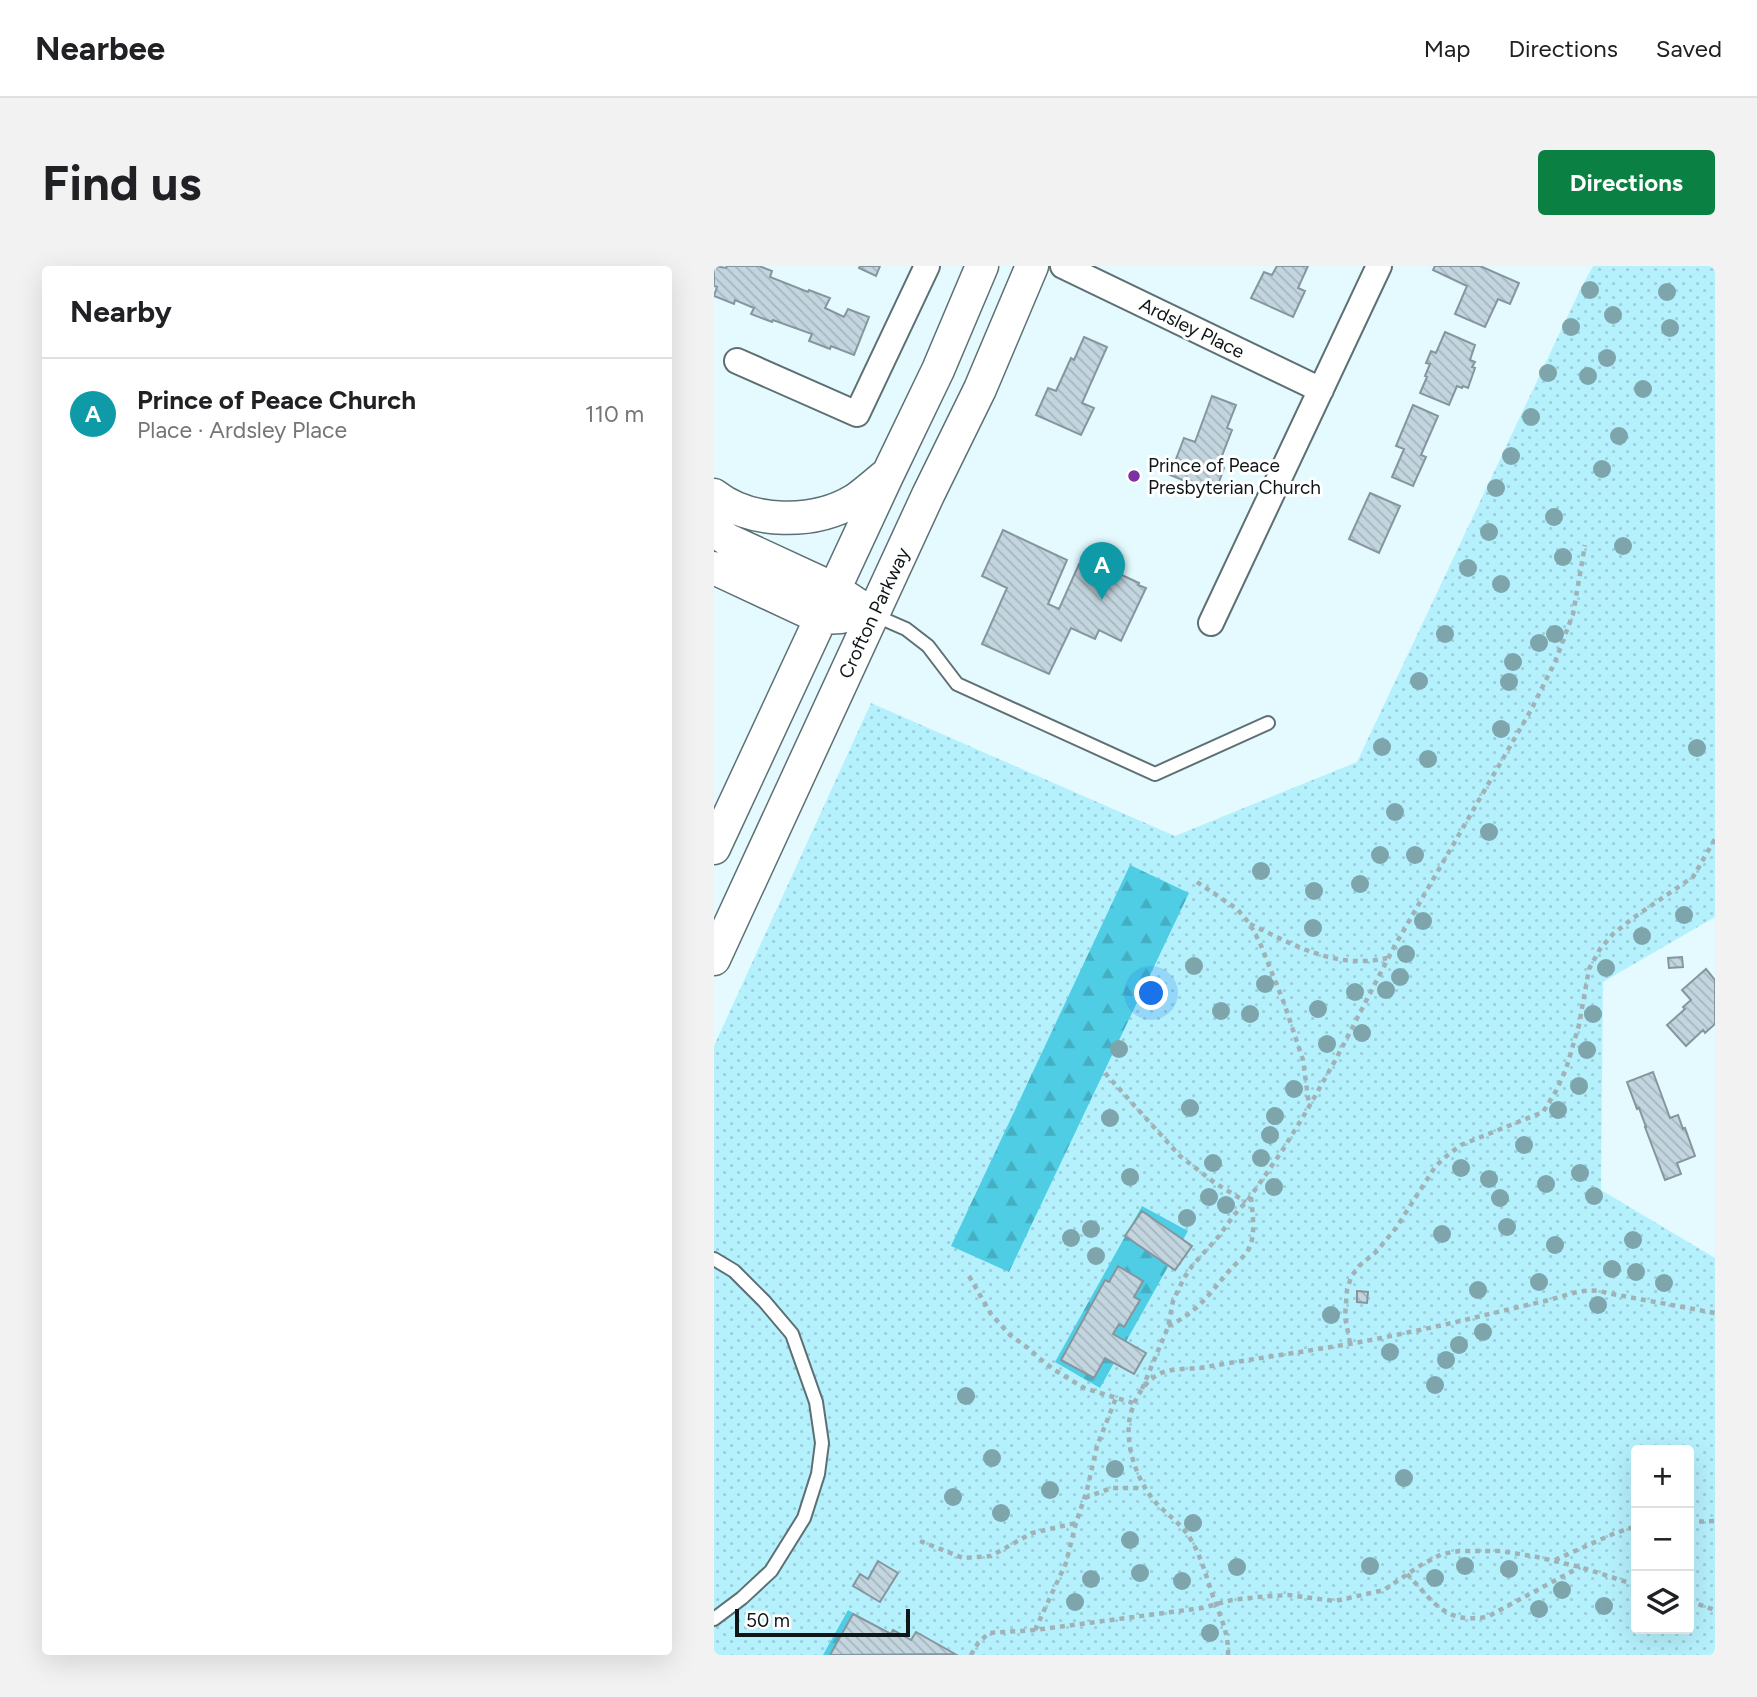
<!DOCTYPE html>
<html lang="en">
<head>
<meta charset="utf-8">
<style>
	body { margin:0; font-family:Figtree,sans-serif; background:#f2f2f2; color:#202124 }
	.controls { position:absolute; right:21px; bottom:21px; display:grid; overflow:hidden; border-radius:7px; box-shadow:0 7px 28px #0002 }
	.controls button { width:63px; height:63px; display:grid; place-items:center; padding:0; border:0; border-bottom:2px solid #e0e0e0; background:#fff; color:#202124; font:35px sans-serif }
	.scale { position:absolute; left:21px; bottom:18px; width:175px; box-sizing:border-box; padding-left:7px; border:4px solid #0e1618; border-top:0; font-size:19px; line-height:24px; white-space:nowrap; color:#0e1618; -webkit-text-stroke:5px #fff; paint-order:stroke }
	.you { position:absolute; left:438px; top:728px; width:24px; height:24px; margin:-18px; border:5px solid #fff; border-radius:50%; background:#1a73e8; box-shadow:0 0 0 10px #1a73e833 }
	.badge { display:grid; place-items:center; width:46px; height:46px; border-radius:50%; background:#0b8043; color:#fff; font-size:23px; font-weight:700 }
	.pin { position:absolute; translate:-50% -58px; filter:drop-shadow(0 2px 4px #0008) }
	.pin::after { content:''; position:absolute; top:37px; width:24px; height:21px; background:inherit; clip-path:polygon(0 0,100% 0,50% 100%) }
	.list { margin:0; padding:0; list-style:none }
	h2 { display:flex; justify-content:space-between; align-items:center; height:91px; margin:0; padding:0 28px; font-size:30px }
	h2 small { font-size:23px; font-weight:400; color:#757577 }
	.list li { display:grid; grid-template-columns:46px 1fr auto; gap:21px; align-items:center; box-sizing:border-box; height:112px; padding:0 28px; border-top:2px solid #e0e0e0 }
	.list b { display:block; font-size:26px; white-space:nowrap }
	.list p { margin:0; font-size:23px; white-space:nowrap; color:#757577 }
	.list em { font-size:23px; font-style:normal; color:#757577 }
	.icon { flex:none; width:38px; height:38px; fill:none; stroke:currentColor; stroke-width:2; stroke-linecap:round; stroke-linejoin:round }
	.map { position:relative; flex:none; width:1001px; height:1389px; overflow:hidden; border-radius:7px }
	header { display:flex; align-items:center; gap:42px; box-sizing:border-box; height:98px; padding:0 35px; background:#fff; border-bottom:2px solid #e0e0e0 }
	header strong { font-size:33px }
	nav { display:flex; gap:38px; margin-inline-start:auto; font-size:24px }
	.intro { display:flex; align-items:center; justify-content:space-between; box-sizing:border-box; height:168px; padding:0 42px }
	h1 { margin:0; font-size:49px }
	.button { padding:18px 32px; border-radius:7px; background:#0b8043; color:#fff; font-size:24px; font-weight:700 }
	main { display:flex; gap:42px; padding:0 42px }
	aside { flex:1; background:#fff; border-radius:7px; box-shadow:0 7px 28px #0002 }
	.map>svg:first-child { display:block }
	.green { fill:url(#green-dots); fill-rule:evenodd }
	.forest { fill:url(#forest-firs) }
	.building { fill:url(#building-back-hatch); stroke:#85969f; stroke-width:2 }
	.lines { fill:none; stroke-linecap:round; stroke-linejoin:round }
	.service-casing { stroke:#5d7074; stroke-width:16 }
	.minor-casing { stroke:#5d7074; stroke-width:28 }
	.tertiary-casing { stroke:#5d7074; stroke-width:35 }
	.path { stroke:#a0b2b6; stroke-width:4.5; stroke-dasharray:5 5; stroke-linecap:butt }
	.service { stroke:#fff; stroke-width:12 }
	.minor { stroke:#fff; stroke-width:24 }
	.tertiary { stroke:#fff; stroke-width:32 }
	.tree { fill:#7ea5ac }
	.poi-dot { fill:#7d30a1; stroke:#fff; stroke-width:2.5 }
	.labels { text-anchor:middle; dominant-baseline:central; stroke-width:6; stroke-linejoin:round; paint-order:stroke }
	.street-label { font-size:19px; fill:#0e1618; stroke:#fff }
	.poi-label { font-size:19px; fill:#0e1618; stroke:#fff; text-anchor:start }
</style>
</head>
<body>
<header>
<strong>Nearbee</strong>
<nav><a>Map</a><a>Directions</a><a>Saved</a></nav>
</header>
<div class="intro"><h1>Find us</h1><a class="button">Directions</a></div>
<main>
<aside>
<h2>Nearby<small></small></h2>
<ul class="list">
<li><span class="badge" style="background:#0f9aa8">A</span><div><b>Prince of Peace Church</b><p>Place · Ardsley Place</p></div><em>110 m</em></li>
</ul>
</aside>
<div class="map">
<svg width="1001" height="1389" viewBox="0 0 1001 1389">
	<defs>
		<pattern id="green-dots" width="8" height="8" patternUnits="userSpaceOnUse" patternTransform="scale(1.75)"><rect width="8" height="8" fill="#b5f1fd"/><path d="M2 2h.1M6 6h.1" fill="none" stroke="#9aced8" stroke-width="1.8" stroke-linecap="round"/></pattern>
		<pattern id="forest-firs" width="22" height="20" patternUnits="userSpaceOnUse" patternTransform="scale(1.75)"><rect width="22" height="20" fill="#4fcde4"/><path d="M5 1l3.5 6h-7zM16 11l3.5 6h-7z" fill="#44afc3"/></pattern>
		<pattern id="building-back-hatch" width="6" height="6" patternUnits="userSpaceOnUse" patternTransform="scale(1.75)"><rect width="6" height="6" fill="#c3d5df"/><path d="M-1 5l2 2M0 0l6 6M5-1l2 2" fill="none" stroke="#a6b6bf"/></pattern>
	</defs>
	<rect width="100%" height="100%" fill="#e4faff"/>
	<path class="green" d="M879 0H1001V651L889 716 887 924 1001 992V1389H0V780L157 437 461 570 643 496 866 24ZM922 1184H975V1363H922Z"/>
	<path class="forest" d="M416 599 475 627 295 1006 237 980Z
		M428 940 474 965 386 1122 341 1096Z
		M134 1344 214 1389H109Z"/>
	<path class="building" d="M0 0 12 2 13 0H45L58 5 56 11 94 26 95 24 116 32 111 42 130 51 134 43 155 51 140 89 117 80 116 83 98 76 95 75 98 68 59 54 58 56 37 48 40 42 21 34 20 38 0 30 3 21 0 20Z
		M146 0H166L162 10 145 2Z
		M563 0H594L584 22 591 25 579 51 537 32 550 6 558 9Z
		M721 0H766L805 17 796 38 784 33 771 61 741 48 753 20 719 4Z
		M731 66 761 79 756 94 761 96 758 101 761 102 754 122 749 120 748 122 743 120 735 139 706 127 713 111 711 110 716 98 712 97 717 85 722 87Z
		M370 71 393 81 368 137 380 142 367 169 322 149 334 122 342 125 357 92 360 94Z
		M498 130 522 139 513 162 518 164 504 200 510 202 501 227 456 209 470 172 481 176Z
		M699 139 724 150 707 189 712 191 699 220 678 211 690 183 682 180Z
		M656 227 686 240 665 287 635 273Z
		M289 264 353 294 334 338 345 343 365 298 373 302 376 294 425 317 424 319 432 322 407 375 385 364 381 373 357 362 335 408 268 378 293 322 268 310Z
		M968 691 969 701 955 702 954 692Z
		M992 703 1001 714V758L991 767 989 764 972 780 953 759 971 743 969 741 977 734 968 724Z
		M939 806 956 852 964 849 969 863 971 862 981 890 963 897 967 908 951 914 931 861H932L925 842 923 843 913 816Z
		M428 945 478 980 461 1004 411 970Z
		M404 1000 429 1015 420 1031 426 1034 410 1061 405 1058 399 1068 432 1087 420 1108 391 1092 380 1112 347 1094 391 1014 395 1016Z
		M643 1025 654 1026 653 1037 643 1036Z
		M164 1295 184 1307 166 1336 139 1320 146 1308 154 1313Z
		M139 1348 177 1368 179 1364 197 1374 202 1366 241 1388 116 1389Z"/>
	<g class="lines">
		<defs>
			<path id="service" d="M160 349 192 363 214 380 243 418 441 508 554 457
				M0 993 20 1005 50 1035 78 1068 102 1136 108 1177 104 1208 90 1252 57 1305 28 1332 0 1353"/>
			<path id="minor" d="M349 0 607 124
				M23 95 143 148 213 0
				M497 357 665 0"/>
			<path id="tertiary" d="M0 229C37 258 100 259 141 234 151 227 161 218 171 210
				M0 264 14 274 120 323 159 349
				M0 302 107 352 127 351
				M0 582 173 210 224 104 268 0
				M0 693 214 229 266 123 318 0"/>
		</defs>
		<use href="#service" class="service-casing"/>
		<use href="#minor" class="minor-casing"/>
		<use href="#tertiary" class="tertiary-casing"/>
		<path class="path" d="M483 616 523 643 536 658 546 677 570 737 589 794 595 839
			M536 658C580 679 622 704 673 692
			M391 807 466 890 501 917 532 936
			M255 1010 277 1048 296 1069 314 1082 325 1092 339 1103 370 1122 419 1137
			M454 1060C483 1047 496 1027 515 1005 522 997 532 990 536 980 542 966 538 944 537 930
			M636 1077 631 1051 633 1024 637 1011 645 1000 662 986 682 962 721 901 730 892 747 879 829 846 842 825 852 803 865 759 875 703 886 683 899 668 919 652 979 611 1001 573
			M428 1123 454 1061 459 1035 470 1012 478 1000 505 970 520 949 534 934 568 885 592 846 622 793 680 681 817 444 841 396 859 348 871 279
			M371 1232 397 1222H430
			M975 1256 1001 1255
			M206 1275 249 1292 277 1290 318 1267 362 1257
			M841 1294 899 1268 922 1260
			M693 1308C720 1336 730 1358 773 1351L866 1301
			M975 1335 1001 1344
			M321 1364 352 1297 362 1257 373 1224 383 1180 402 1132
			M257 1389 264 1377 275 1367 321 1364 488 1342 518 1334 544 1331 574 1329 621 1335 670 1324 707 1299 728 1288 745 1285H787L823 1291 866 1301 922 1319
			M514 1389C515 1370 508 1355 502 1338 492 1313 488 1287 471 1265 463 1255 453 1248 444 1239 425 1219 412 1185 415 1156 418 1138 427 1118 445 1108 459 1101 477 1104 492 1101 560 1089 629 1081 696 1066 741 1057 786 1045 831 1035 852 1030 871 1020 893 1027L1001 1047"/>
		<use href="#service" class="service"/>
		<use href="#minor" class="minor"/>
		<use href="#tertiary" class="tertiary"/>
	</g>
	<g class="tree">
		<circle cx="876" cy="24" r="9"/>
		<circle cx="953" cy="26" r="9"/>
		<circle cx="899" cy="49" r="9"/>
		<circle cx="857" cy="61" r="9"/>
		<circle cx="956" cy="62" r="9"/>
		<circle cx="893" cy="92" r="9"/>
		<circle cx="834" cy="107" r="9"/>
		<circle cx="874" cy="110" r="9"/>
		<circle cx="929" cy="123" r="9"/>
		<circle cx="817" cy="151" r="9"/>
		<circle cx="905" cy="170" r="9"/>
		<circle cx="797" cy="190" r="9"/>
		<circle cx="888" cy="203" r="9"/>
		<circle cx="782" cy="222" r="9"/>
		<circle cx="840" cy="251" r="9"/>
		<circle cx="775" cy="266" r="9"/>
		<circle cx="909" cy="280" r="9"/>
		<circle cx="849" cy="291" r="9"/>
		<circle cx="754" cy="302" r="9"/>
		<circle cx="787" cy="318" r="9"/>
		<circle cx="731" cy="368" r="9"/>
		<circle cx="841" cy="368" r="9"/>
		<circle cx="825" cy="377" r="9"/>
		<circle cx="799" cy="396" r="9"/>
		<circle cx="705" cy="415" r="9"/>
		<circle cx="795" cy="416" r="9"/>
		<circle cx="787" cy="463" r="9"/>
		<circle cx="668" cy="481" r="9"/>
		<circle cx="983" cy="482" r="9"/>
		<circle cx="714" cy="493" r="9"/>
		<circle cx="681" cy="546" r="9"/>
		<circle cx="775" cy="566" r="9"/>
		<circle cx="666" cy="589" r="9"/>
		<circle cx="701" cy="589" r="9"/>
		<circle cx="547" cy="605" r="9"/>
		<circle cx="646" cy="618" r="9"/>
		<circle cx="600" cy="625" r="9"/>
		<circle cx="970" cy="649" r="9"/>
		<circle cx="709" cy="655" r="9"/>
		<circle cx="599" cy="662" r="9"/>
		<circle cx="928" cy="670" r="9"/>
		<circle cx="692" cy="688" r="9"/>
		<circle cx="480" cy="700" r="9"/>
		<circle cx="892" cy="702" r="9"/>
		<circle cx="686" cy="711" r="9"/>
		<circle cx="551" cy="718" r="9"/>
		<circle cx="672" cy="724" r="9"/>
		<circle cx="641" cy="726" r="9"/>
		<circle cx="604" cy="743" r="9"/>
		<circle cx="507" cy="745" r="9"/>
		<circle cx="536" cy="748" r="9"/>
		<circle cx="879" cy="748" r="9"/>
		<circle cx="648" cy="767" r="9"/>
		<circle cx="613" cy="778" r="9"/>
		<circle cx="405" cy="783" r="9"/>
		<circle cx="873" cy="784" r="9"/>
		<circle cx="865" cy="820" r="9"/>
		<circle cx="580" cy="823" r="9"/>
		<circle cx="476" cy="842" r="9"/>
		<circle cx="844" cy="844" r="9"/>
		<circle cx="561" cy="850" r="9"/>
		<circle cx="396" cy="852" r="9"/>
		<circle cx="556" cy="869" r="9"/>
		<circle cx="810" cy="879" r="9"/>
		<circle cx="547" cy="892" r="9"/>
		<circle cx="499" cy="897" r="9"/>
		<circle cx="747" cy="902" r="9"/>
		<circle cx="866" cy="907" r="9"/>
		<circle cx="416" cy="911" r="9"/>
		<circle cx="775" cy="913" r="9"/>
		<circle cx="832" cy="918" r="9"/>
		<circle cx="560" cy="921" r="9"/>
		<circle cx="880" cy="930" r="9"/>
		<circle cx="495" cy="931" r="9"/>
		<circle cx="786" cy="932" r="9"/>
		<circle cx="512" cy="939" r="9"/>
		<circle cx="473" cy="952" r="9"/>
		<circle cx="793" cy="961" r="9"/>
		<circle cx="377" cy="963" r="9"/>
		<circle cx="728" cy="968" r="9"/>
		<circle cx="357" cy="972" r="9"/>
		<circle cx="919" cy="974" r="9"/>
		<circle cx="841" cy="979" r="9"/>
		<circle cx="382" cy="990" r="9"/>
		<circle cx="898" cy="1003" r="9"/>
		<circle cx="922" cy="1006" r="9"/>
		<circle cx="825" cy="1016" r="9"/>
		<circle cx="950" cy="1017" r="9"/>
		<circle cx="764" cy="1024" r="9"/>
		<circle cx="884" cy="1039" r="9"/>
		<circle cx="617" cy="1049" r="9"/>
		<circle cx="769" cy="1066" r="9"/>
		<circle cx="745" cy="1079" r="9"/>
		<circle cx="676" cy="1086" r="9"/>
		<circle cx="732" cy="1094" r="9"/>
		<circle cx="721" cy="1119" r="9"/>
		<circle cx="252" cy="1130" r="9"/>
		<circle cx="278" cy="1192" r="9"/>
		<circle cx="401" cy="1203" r="9"/>
		<circle cx="690" cy="1212" r="9"/>
		<circle cx="336" cy="1224" r="9"/>
		<circle cx="239" cy="1231" r="9"/>
		<circle cx="287" cy="1247" r="9"/>
		<circle cx="479" cy="1257" r="9"/>
		<circle cx="416" cy="1274" r="9"/>
		<circle cx="656" cy="1300" r="9"/>
		<circle cx="751" cy="1300" r="9"/>
		<circle cx="523" cy="1301" r="9"/>
		<circle cx="795" cy="1303" r="9"/>
		<circle cx="426" cy="1307" r="9"/>
		<circle cx="721" cy="1312" r="9"/>
		<circle cx="377" cy="1313" r="9"/>
		<circle cx="468" cy="1315" r="9"/>
		<circle cx="848" cy="1324" r="9"/>
		<circle cx="361" cy="1336" r="9"/>
		<circle cx="890" cy="1340" r="9"/>
		<circle cx="825" cy="1343" r="9"/>
		<circle cx="496" cy="1367" r="9"/>
	</g>
	<circle class="poi-dot" cx="420" cy="210" r="7"/>
	<g class="labels">
		<g class="street-label">
			<text transform="translate(478 62) rotate(26)">Ardsley Place</text>
			<text transform="translate(160 347) rotate(-65)">Crofton Parkway</text>
		</g>
		<g class="poi-label">
			<text x="434" y="199">Prince of Peace<tspan x="434" dy="22">Presbyterian Church</tspan></text>
		</g>
	</g>
</svg>
<div class="controls">
<button>+</button>
<button>−</button>
<button><svg class="icon" aria-label="layers" viewBox="0 0 24 24"><path d="M12 4l9 5-9 5-9-5zM3 14l9 5 9-5"/></svg></button>
</div>
<div class="scale">50 m</div>
<div class="you"></div>
<div class="pin badge" style="left:388px;top:334px;background:#0f9aa8">A</div>
</div>
</main>
</body>
</html>
